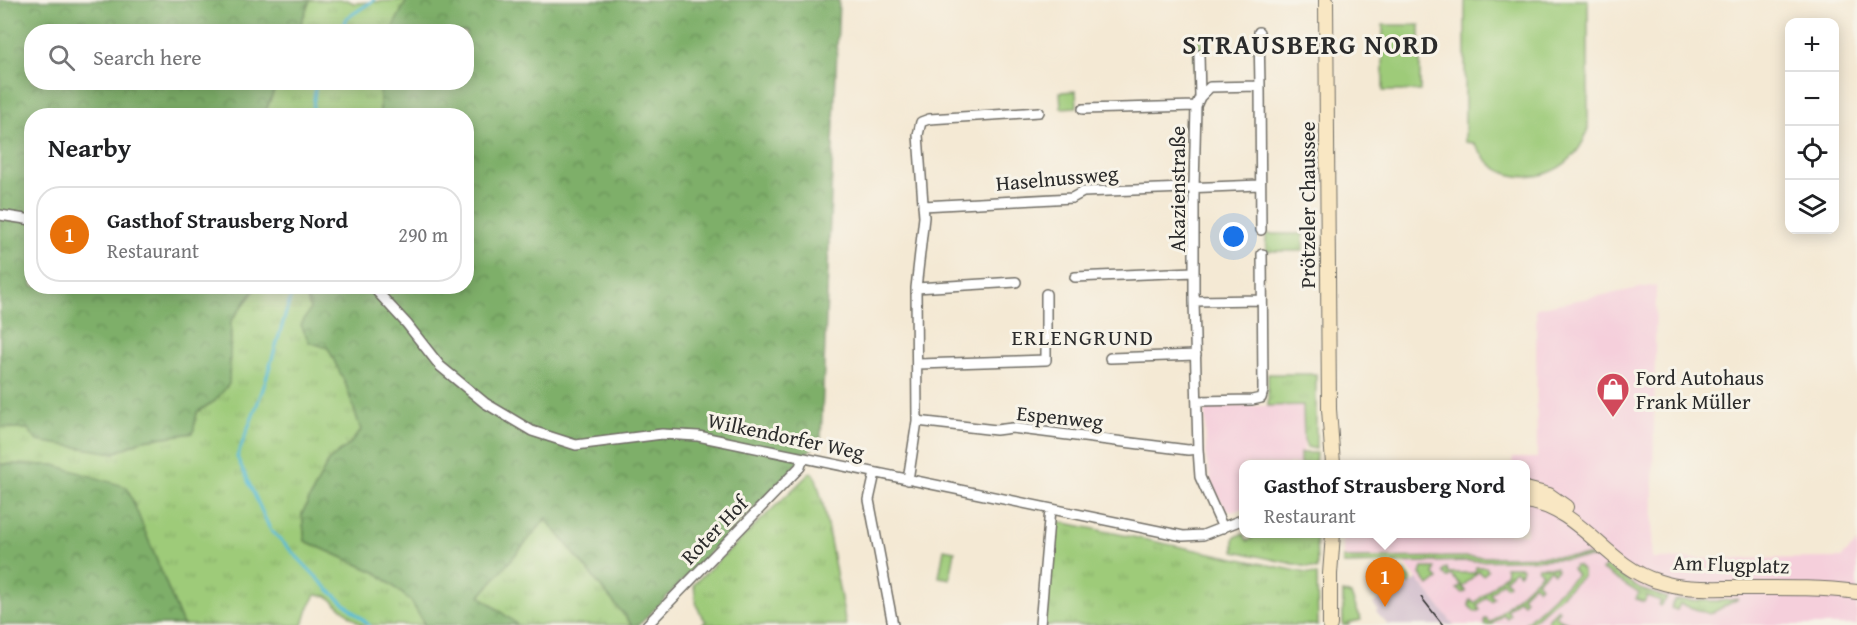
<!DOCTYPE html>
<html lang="en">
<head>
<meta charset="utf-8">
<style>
	body { margin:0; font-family:"Gentium Book Plus",serif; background:#f2f2f2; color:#202124 }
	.controls { position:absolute; right:18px; top:18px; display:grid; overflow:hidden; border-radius:12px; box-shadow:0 3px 15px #0003 }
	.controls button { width:54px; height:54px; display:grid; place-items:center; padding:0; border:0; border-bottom:2px solid #e0e0e0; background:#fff; color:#202124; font:30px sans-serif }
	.you { position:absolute; left:1234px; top:237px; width:21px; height:21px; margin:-15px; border:4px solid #fff; border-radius:50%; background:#1a73e8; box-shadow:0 0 0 9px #1a73e833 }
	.badge { display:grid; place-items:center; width:39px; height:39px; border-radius:50%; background:#d1495b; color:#fff; font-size:20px; font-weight:700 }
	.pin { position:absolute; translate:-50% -50px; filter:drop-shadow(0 2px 3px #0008) }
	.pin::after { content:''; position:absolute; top:32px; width:21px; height:18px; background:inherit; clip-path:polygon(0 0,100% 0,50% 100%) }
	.popup { position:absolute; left:1239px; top:460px; width:291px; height:78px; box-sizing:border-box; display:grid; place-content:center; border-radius:12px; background:#fff; filter:drop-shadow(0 2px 4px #0005); font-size:20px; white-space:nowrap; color:#757577 }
	.popup b { font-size:22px; color:#202124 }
	.popup::after { content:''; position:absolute; left:50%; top:100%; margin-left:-12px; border:12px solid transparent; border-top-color:#fff }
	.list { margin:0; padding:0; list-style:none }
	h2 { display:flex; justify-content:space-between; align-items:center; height:78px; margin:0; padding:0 24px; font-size:26px }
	h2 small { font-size:20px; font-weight:400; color:#757577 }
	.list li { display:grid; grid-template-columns:39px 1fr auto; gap:18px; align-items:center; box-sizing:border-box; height:96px; margin:0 12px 12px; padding:0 12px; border:2px solid #e0e0e0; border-radius:24px }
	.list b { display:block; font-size:22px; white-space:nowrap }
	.list p { margin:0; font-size:20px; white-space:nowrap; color:#757577 }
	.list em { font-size:20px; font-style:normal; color:#757577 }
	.icon { flex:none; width:33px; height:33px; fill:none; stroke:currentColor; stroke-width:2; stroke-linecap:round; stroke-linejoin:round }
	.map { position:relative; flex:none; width:1857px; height:625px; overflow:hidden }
	.search { position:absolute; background:#fff; box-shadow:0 3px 15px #0003; left:24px; top:24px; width:450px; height:66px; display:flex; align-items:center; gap:15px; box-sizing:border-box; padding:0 21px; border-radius:24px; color:#757577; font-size:22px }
	.panel { position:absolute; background:#fff; box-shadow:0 3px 15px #0003; left:24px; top:108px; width:450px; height:186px; border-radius:24px }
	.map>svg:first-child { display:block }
	.built { fill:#f5cfdb }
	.railway { fill:#d1bdcc }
	.grass { fill:url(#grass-tufts); stroke:#647b52; stroke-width:1.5 }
	.forest { fill:url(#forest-crowns); stroke:#546d4a; stroke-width:1.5 }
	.garden { fill:#9ecb79; stroke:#647b52; stroke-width:1.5 }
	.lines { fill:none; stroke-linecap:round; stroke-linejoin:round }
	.stream { stroke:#59bcd7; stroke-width:3 }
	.street-casing { stroke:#716e66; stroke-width:12 }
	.secondary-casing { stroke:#716e66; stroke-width:16 }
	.street { stroke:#fff; stroke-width:9 }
	.secondary { stroke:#f9e7c3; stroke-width:14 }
	.tram { stroke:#2b2b2b; stroke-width:1.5 }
	.labels { text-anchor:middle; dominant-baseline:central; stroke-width:6; stroke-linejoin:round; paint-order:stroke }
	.street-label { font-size:21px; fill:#2b2b2b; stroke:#f7f3e8 }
	.poi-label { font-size:21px; fill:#2b2b2b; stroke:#f7f3e8; text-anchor:start }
	.neighbourhood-label { font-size:22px; letter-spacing:1.5px; fill:#2b2b2b; stroke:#f7f3e8 }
	.district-label { font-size:27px; font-weight:bold; letter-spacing:1.5px; fill:#2b2b2b; stroke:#f7f3e8 }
</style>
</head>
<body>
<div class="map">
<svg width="1857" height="625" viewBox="0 0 1857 625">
	<defs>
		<pattern id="grass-tufts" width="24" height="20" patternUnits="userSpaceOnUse" patternTransform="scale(1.5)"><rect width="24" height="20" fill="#9ecb79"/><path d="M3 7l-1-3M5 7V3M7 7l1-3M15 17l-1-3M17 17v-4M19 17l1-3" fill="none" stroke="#88ae69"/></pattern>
		<pattern id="forest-crowns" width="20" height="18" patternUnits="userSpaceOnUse" patternTransform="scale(1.5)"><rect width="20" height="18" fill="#7eaf69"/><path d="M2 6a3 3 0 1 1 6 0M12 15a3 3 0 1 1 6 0" fill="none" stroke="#678f57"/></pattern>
	</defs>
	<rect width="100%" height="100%" fill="#f7f3e8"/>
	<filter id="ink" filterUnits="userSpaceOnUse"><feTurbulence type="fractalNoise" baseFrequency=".0167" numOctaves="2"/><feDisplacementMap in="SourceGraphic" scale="12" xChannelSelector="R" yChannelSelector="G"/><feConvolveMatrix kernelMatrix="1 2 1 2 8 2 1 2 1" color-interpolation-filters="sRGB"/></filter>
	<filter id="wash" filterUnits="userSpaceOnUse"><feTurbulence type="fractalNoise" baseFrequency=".008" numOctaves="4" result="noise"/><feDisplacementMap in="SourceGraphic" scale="24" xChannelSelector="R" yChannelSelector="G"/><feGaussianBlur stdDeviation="1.35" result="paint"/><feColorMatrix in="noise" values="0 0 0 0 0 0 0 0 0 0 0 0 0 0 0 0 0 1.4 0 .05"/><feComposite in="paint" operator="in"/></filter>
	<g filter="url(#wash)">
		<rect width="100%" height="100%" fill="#f4e9d4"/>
		<path class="built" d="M1656 285 1652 559 1841 558 1857 543V625H1454L1405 564H1343V534H1526V464H1512L1513 458H1537L1536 308Z
			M1304 405V464H1244V508L1232 512 1224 508 1213 489 1206 458 1205 407Z"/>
		<path class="railway" d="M1417 579 1454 625H1388L1376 612 1378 610 1373 604 1385 595 1389 600Z"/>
		<path class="grass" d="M310 0H347L354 3 407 0 391 31 298 32Z
			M1201 33 1203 81H1195L1194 34Z
			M277 83H380V115L264 116Z
			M1076 91 1077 107 1061 108 1060 92Z
			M1266 234H1303V251H1266Z
			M257 287H304L310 309 309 342 328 348 346 385 361 430 349 445 329 460 302 514 305 541 377 573 411 601 425 625H361L327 596 316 595 308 609 303 625H183L132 500 54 465 0 464V427L28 429 114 453 143 440 193 433 197 412 215 401 231 344V321Z
			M1268 374H1316V449L1307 447 1304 440 1303 405 1268 406Z
			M1300 453H1316L1315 464H1300Z
			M811 472 816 478 823 504 846 625H701L706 621C696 610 695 599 694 584Z
			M546 518 632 625H518L480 596Z
			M1051 520 1317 575 1318 625H1044Z
			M1243 533 1247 541 1252 539 1248 534H1316L1317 569 1234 551V538Z
			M944 549 955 551 950 579 939 577Z
			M1597 556 1599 558 1343 564V558Z
			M1574 566H1578L1583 571V576L1528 625H1523L1577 575 1572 569Z
			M1606 566 1640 589 1667 598 1661 606 1659 605 1661 601 1647 596 1644 602 1636 599 1639 593 1602 570Z
			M1476 567H1486L1488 571 1483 575 1479 571 1462 587 1466 592 1463 593 1457 589 1461 585 1451 575 1447 578 1443 572 1444 569 1447 568 1448 573H1475Z
			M1505 567H1522V570L1519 574 1515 570 1505 579 1509 584 1506 586 1502 582 1490 594 1494 598 1491 601 1486 597 1477 606 1480 610 1475 612 1469 606V601L1471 600 1475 603 1507 573Z
			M1539 567H1556L1557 570 1554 573 1550 569 1537 581 1541 586 1538 588 1534 584 1522 596 1526 600 1523 603 1519 599 1507 610 1510 615 1507 618 1503 614 1491 625H1485L1484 620 1486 619 1490 623 1542 573 1538 569Z
			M1422 568H1435L1434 575 1438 579 1429 586 1420 574Z
			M1393 569 1405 572 1411 580 1410 584C1401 585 1394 580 1391 572Z
			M1343 592 1351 595 1361 620 1348 623 1349 625H1343Z
			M1738 599 1710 614 1680 604 1677 610 1671 608 1675 600 1720 601Z
			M1558 609 1559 611 1556 614V617L1574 625H1565L1566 623 1560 621 1558 625H1546L1549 618Z"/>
		<path class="forest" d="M0 0H310L298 31 32 32V82L277 83 264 115 32 116V286L257 287 231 321 229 384 215 401 197 412 193 433 143 440 114 453 37 441 28 429 0 427Z
			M407 0H839L821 439 639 625H632L546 519 480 596 518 625H425L411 601 377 573 305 541 302 514 329 460 349 445 361 430 346 385 328 348 309 342 301 325 310 309 304 287 466 286V116L380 115V83L466 82V32L391 31Z
			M0 464 54 465 127 487 183 625H0Z"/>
		<path class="garden" d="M1465 0H1588V128C1579 166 1535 189 1499 170 1488 164 1480 153 1474 143L1465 142Z
			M1383 25H1420V91H1383Z"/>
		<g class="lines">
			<path class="stream" d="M340 32 347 18 374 0
				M312 116 316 82
				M294 286 263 389 237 457 270 529 329 590 369 625"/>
		</g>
	</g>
	<g filter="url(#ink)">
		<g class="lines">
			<defs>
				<path id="street" d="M1259 32 1260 86
					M1199 55 1200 97 1196 106 1194 188V301L1198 449 1200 477 1223 528
					M1200 97 1210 87 1260 86 1261 230
					M1083 109 1196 106
					M923 206 1072 198 1083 192 1260 185
					M0 215 32 220
					M1075 277 1194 272
					M372 286 407 324 440 366 485 403 532 431 576 445 662 434 698 436 1183 536 1203 535 1244 519
					M916 288 1016 282
					M1194 301 1262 300
					M1110 358 1196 355
					M918 364 1046 360V294
					M1197 401 1252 400 1261 398 1263 391 1262 254
					M917 421 996 430 1012 428 1188 450 1198 449
					M875 473 869 500 893 625
					M908 480 917 421 916 288 924 217 918 135 921 122 929 119 1039 112
					M647 625 800 467 803 458
					M1040 625 1050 509"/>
				<path id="secondary" d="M1326 0 1329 409 1333 464
					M1526 489 1549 495 1566 507
					M1526 501C1581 508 1606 566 1657 581 1683 590 1711 588 1738 588 1778 588 1817 587 1857 592
					M1330 625V574L1333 534"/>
			</defs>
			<use href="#street" class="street-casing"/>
			<use href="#secondary" class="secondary-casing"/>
			<use href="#street" class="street"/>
			<use href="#secondary" class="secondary"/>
			<path class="tram" d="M1421 597 1443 625"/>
		</g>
	</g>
	<defs>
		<symbol id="shop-pin" viewBox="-11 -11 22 30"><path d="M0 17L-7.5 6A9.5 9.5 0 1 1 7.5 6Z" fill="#d1495b" stroke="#f7f3e8"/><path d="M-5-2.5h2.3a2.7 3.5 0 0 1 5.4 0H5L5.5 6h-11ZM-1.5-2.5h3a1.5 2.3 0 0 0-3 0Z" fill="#fff"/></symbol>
	</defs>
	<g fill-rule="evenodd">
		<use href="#shop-pin" x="1594" y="370" width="38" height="52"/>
	</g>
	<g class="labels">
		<g class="street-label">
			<text transform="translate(1057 178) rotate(-5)">Haselnussweg</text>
			<text transform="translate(1177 189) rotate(-90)">Akazienstraße</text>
			<text transform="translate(1307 205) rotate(-90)">Prötzeler Chaussee</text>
			<text transform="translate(1060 417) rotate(6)">Espenweg</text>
			<text transform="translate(786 436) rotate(12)">Wilkendorfer Weg</text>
			<text transform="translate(714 530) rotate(-46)">Roter Hof</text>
			<text transform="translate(1731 564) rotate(2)">Am Flugplatz</text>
		</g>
		<g class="poi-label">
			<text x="1636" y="377">Ford Autohaus<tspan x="1636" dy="24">Frank Müller</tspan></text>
		</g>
		<g class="neighbourhood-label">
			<text x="1083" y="337">ERLENGRUND</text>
		</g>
		<g class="district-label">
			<text x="1311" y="44">STRAUSBERG NORD</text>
		</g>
	</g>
</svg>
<div class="controls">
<button>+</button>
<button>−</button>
<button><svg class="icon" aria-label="locate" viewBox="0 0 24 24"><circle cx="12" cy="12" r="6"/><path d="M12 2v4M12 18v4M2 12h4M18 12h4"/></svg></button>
<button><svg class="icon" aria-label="layers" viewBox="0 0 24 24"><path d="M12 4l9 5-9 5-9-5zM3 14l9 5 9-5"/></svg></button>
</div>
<div class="you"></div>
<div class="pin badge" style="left:1385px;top:607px;background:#e8710a">1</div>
<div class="popup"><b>Gasthof Strausberg Nord</b>Restaurant</div>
<div class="search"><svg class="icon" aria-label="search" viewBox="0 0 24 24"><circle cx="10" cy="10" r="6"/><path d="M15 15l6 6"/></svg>Search here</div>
<section class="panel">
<h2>Nearby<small></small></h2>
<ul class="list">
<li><span class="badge" style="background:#e8710a">1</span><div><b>Gasthof Strausberg Nord</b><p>Restaurant</p></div><em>290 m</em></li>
</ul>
</section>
</div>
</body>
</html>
